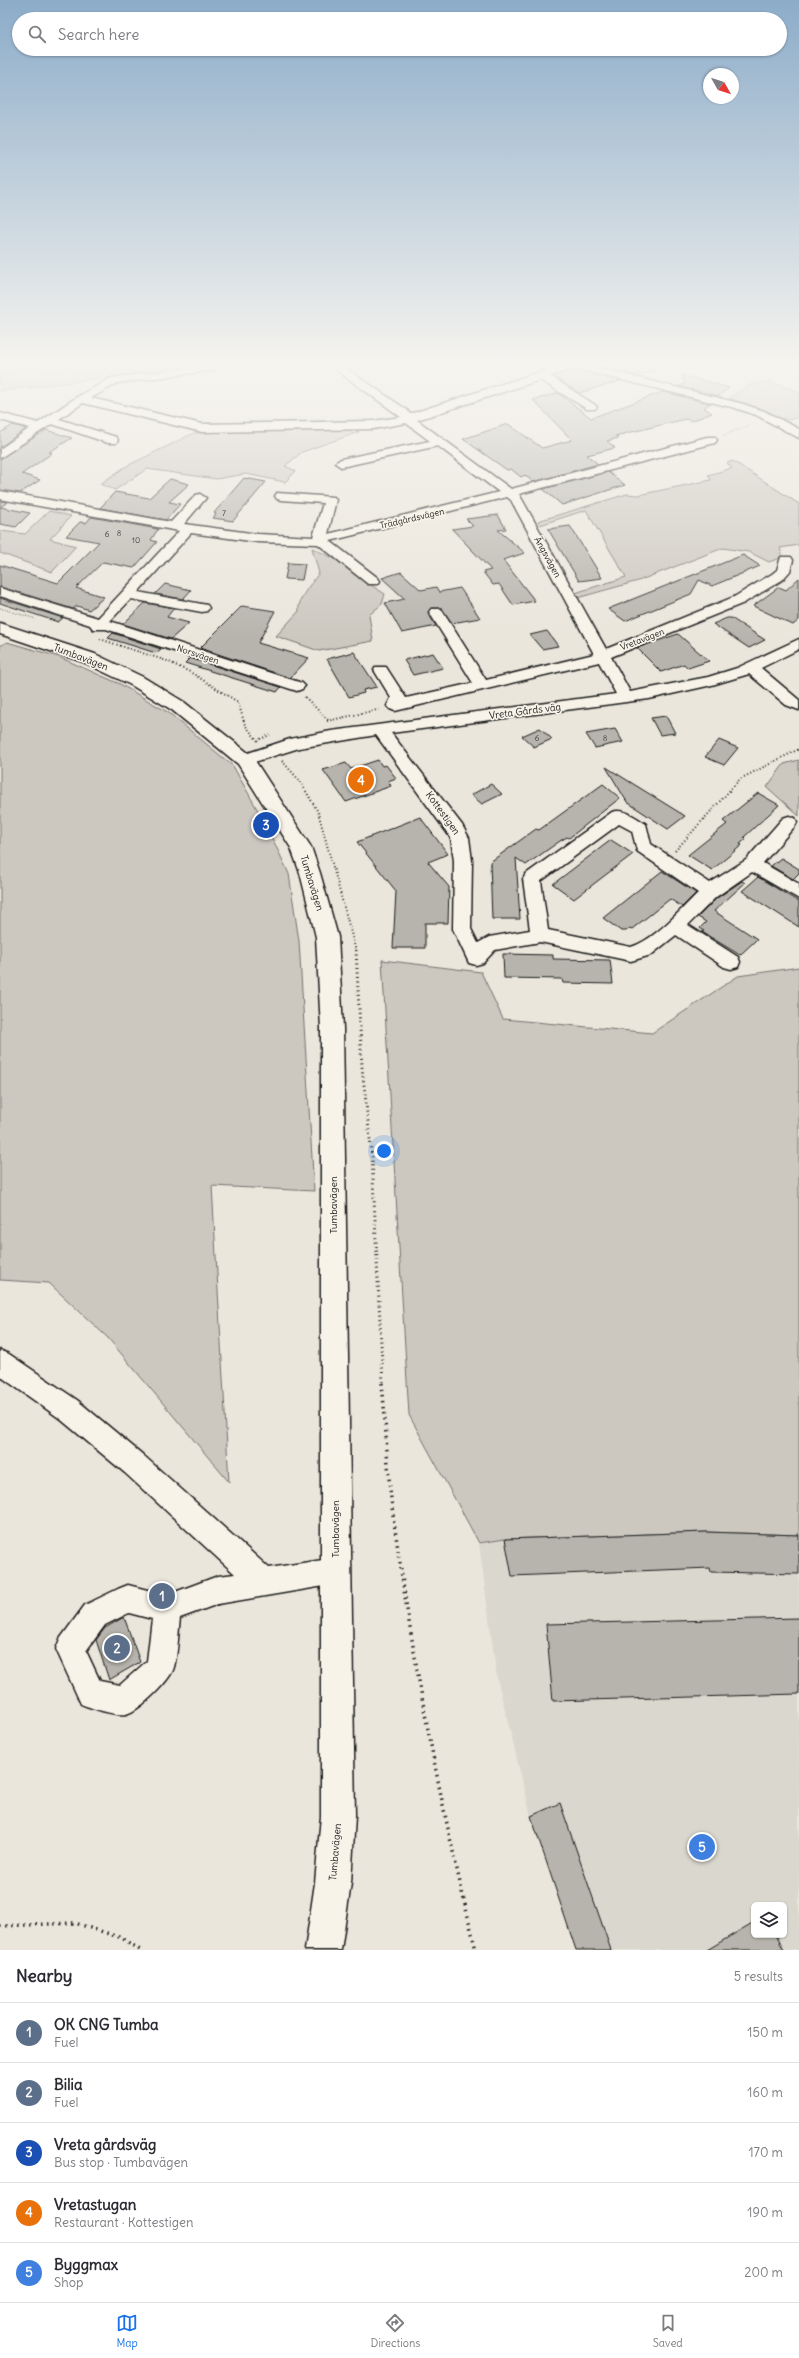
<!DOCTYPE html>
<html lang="en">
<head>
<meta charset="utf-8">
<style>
	body { margin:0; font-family:Delius,sans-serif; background:#f7f7f7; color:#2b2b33 }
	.controls { position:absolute; right:12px; bottom:12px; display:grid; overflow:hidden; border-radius:6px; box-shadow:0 1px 3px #0004 }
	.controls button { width:36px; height:36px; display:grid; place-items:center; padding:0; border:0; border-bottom:1px solid #e1e1e2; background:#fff; color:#2b2b33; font:20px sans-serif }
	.compass { position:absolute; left:703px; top:68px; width:36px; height:36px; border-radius:50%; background:#fff; box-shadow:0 1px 3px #0004; rotate:129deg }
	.you { position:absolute; left:384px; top:1151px; width:14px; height:14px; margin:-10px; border:3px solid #fff; border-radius:50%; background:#1a73e8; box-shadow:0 0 0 6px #1a73e833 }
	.badge { display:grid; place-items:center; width:26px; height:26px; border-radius:50%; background:#1a73e8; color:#fff; font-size:13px; font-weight:700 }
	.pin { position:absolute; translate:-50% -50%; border:2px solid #fff; box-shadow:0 1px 4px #0006 }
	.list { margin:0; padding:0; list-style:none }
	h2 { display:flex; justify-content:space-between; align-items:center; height:52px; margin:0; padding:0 16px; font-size:17px }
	h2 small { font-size:13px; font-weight:400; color:#7c7c81 }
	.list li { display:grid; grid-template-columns:26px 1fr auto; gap:12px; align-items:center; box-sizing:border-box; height:60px; padding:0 16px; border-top:1px solid #e1e1e2 }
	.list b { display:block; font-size:15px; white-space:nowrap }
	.list p { margin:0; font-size:13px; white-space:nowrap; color:#7c7c81 }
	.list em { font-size:13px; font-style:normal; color:#7c7c81 }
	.icon { flex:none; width:22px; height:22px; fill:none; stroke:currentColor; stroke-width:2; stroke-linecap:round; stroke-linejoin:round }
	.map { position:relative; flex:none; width:799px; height:1950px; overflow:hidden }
	.search { position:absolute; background:#fff; box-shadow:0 1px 3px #0004; left:12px; right:12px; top:12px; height:44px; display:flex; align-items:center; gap:10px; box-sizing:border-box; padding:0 14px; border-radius:22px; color:#7c7c81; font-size:15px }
	.sheet { height:352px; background:#fff }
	nav { display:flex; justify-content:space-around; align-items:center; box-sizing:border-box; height:56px; border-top:1px solid #e1e1e2; background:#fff; font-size:11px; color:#7c7c81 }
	nav a { display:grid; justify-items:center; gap:2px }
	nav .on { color:#1a73e8 }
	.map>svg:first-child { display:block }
	.built { fill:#dad7ce; fill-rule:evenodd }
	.green { fill:#ccc8c0; stroke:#74726e }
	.building { fill:#b6b4ac; stroke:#1c1c1c }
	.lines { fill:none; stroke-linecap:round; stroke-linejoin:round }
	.minor-casing { stroke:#1c1c1c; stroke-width:3 }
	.major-casing { stroke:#1c1c1c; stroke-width:3 }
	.path-far3 { stroke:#1c1c1c; stroke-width:1.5; stroke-dasharray:0.5 2; stroke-linecap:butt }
	.path-far2 { stroke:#1c1c1c; stroke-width:2; stroke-dasharray:1 2.5; stroke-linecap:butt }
	.path-far1 { stroke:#1c1c1c; stroke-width:3; stroke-dasharray:1 3.5; stroke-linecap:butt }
	.path { stroke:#1c1c1c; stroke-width:3.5; stroke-dasharray:1.5 4.5; stroke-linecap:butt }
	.minor { fill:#f7f3e8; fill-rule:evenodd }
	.major { fill:#f7f3e8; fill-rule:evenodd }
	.labels { text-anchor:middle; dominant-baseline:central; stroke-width:3.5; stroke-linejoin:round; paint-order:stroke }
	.number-label { font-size:8px; fill:#424240 }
	.far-street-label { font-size:9px; fill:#1c1c1c; stroke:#f7f3e8 }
	.street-label { font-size:10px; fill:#1c1c1c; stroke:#f7f3e8 }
</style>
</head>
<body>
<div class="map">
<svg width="799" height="1950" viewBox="0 0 799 1950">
	<rect width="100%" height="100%" fill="#eae6dc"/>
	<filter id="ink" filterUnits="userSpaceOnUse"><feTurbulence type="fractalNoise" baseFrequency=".025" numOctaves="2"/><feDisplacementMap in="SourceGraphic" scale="8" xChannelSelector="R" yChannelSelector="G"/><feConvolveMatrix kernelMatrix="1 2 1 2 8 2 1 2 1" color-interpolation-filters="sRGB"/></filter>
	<g filter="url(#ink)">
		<path class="built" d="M706 1532 799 1535V1950H576L531 1816 497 1678 479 1543 505 1539ZM754 1905H784V1935H754Z"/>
		<path class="green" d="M0 367H191L0 391Z
			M769 381 799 392V417L789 420 777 417 770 412 729 398 750 385Z
			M345 429 359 432 302 452 285 466 296 471 285 482 246 474 216 479 147 469 115 490 100 484 125 467 194 433Z
			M733 461 799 504V545L780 548 783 557 769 562 749 552 723 548 638 581 577 598 575 593 626 577 586 510 540 525 538 521 627 494 638 495 711 480 708 475 732 468 727 463Z
			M49 511 71 516 50 539 76 546 52 572 0 553V531L25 534Z
			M312 548 335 559 355 575 385 594 382 604 369 615 373 641 319 651 276 636 299 611C297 599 312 583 319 573Z
			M7 642 59 657 120 684 169 713 233 766 266 825 289 874 299 941 314 1191 212 1186 229 1482 108 1338 49 1283 0 1280V646Z
			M799 760V816L767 787 784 764Z
			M382 960 481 972 503 1019 652 1033 738 976 799 967V1535L706 1532 505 1539 479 1543 409 1415Z"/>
		<path class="building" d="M574 367 578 370 620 381 579 393 553 376 572 370Z
			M599 367H655L656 370 636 376Z
			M682 375 708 382 729 388 718 396 678 386 685 384Z
			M663 392 710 403 704 408 712 413 691 421 686 419 615 436 618 438 607 441 615 448 587 455 598 464 533 482 525 475 521 477 511 469 507 470 463 439 508 424 542 448 572 440 533 400 558 393 591 418Z
			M13 425 26 429 0 447V433Z
			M46 430 72 438 49 452 52 453 22 474 40 480 20 493 0 490V459Z
			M608 472 625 485 562 505 543 489Z
			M244 478 266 482 233 521 213 518 216 514 214 513Z
			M170 479 189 484 169 502 180 504 166 520 100 508 115 492 149 498Z
			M0 501 8 502 0 507 30 513 16 527 0 524Z
			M498 515 506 529 498 530 525 553 503 560 535 601 513 605 499 584 493 585 483 572 491 570 452 529 473 526 466 519Z
			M91 517 158 529 151 540 157 542 134 568 103 562 76 588 104 597 89 610 77 606 73 609 0 587V565L58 583 99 542 66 536 80 522 86 523Z
			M570 526 593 563 602 578 579 581 548 529Z
			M743 555 760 566 712 586 699 580 691 594 625 621 608 609Z
			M288 563 305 564 302 580 285 579Z
			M401 572 421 590 436 587 439 592 460 588 480 618 452 623 442 608H431L428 613 436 626 402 633 385 603 405 599 382 578Z
			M799 578V620L793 625 753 606 779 587 786 590Z
			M165 584 191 590 183 599 155 594Z
			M0 598 63 618 58 622 0 603Z
			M145 603 174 608 167 617 189 623 171 639 123 624Z
			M242 606 275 611 258 643 309 658 290 678 200 648Z
			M727 618H731L765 640 749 648 713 624Z
			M547 631 558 646 542 649 530 635Z
			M113 633 161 649 156 653 108 638Z
			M678 634 709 661 688 668 684 664 661 672 637 648Z
			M354 652 377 687 363 690 364 693 349 697 327 659Z
			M433 653 443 668 413 675 404 660Z
			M190 658 281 687 277 692 185 663Z
			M666 716 675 733 660 735 651 718Z
			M540 728 552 739 534 747 522 736Z
			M615 729 623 742 595 748 586 734Z
			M719 740 738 748 724 765 705 757Z
			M378 760 382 766 386 765 396 778 388 781 391 786 346 802 323 770 346 763 351 769Z
			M606 767 685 816 668 829 627 802Z
			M491 784 502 794 482 804 471 795Z
			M603 784 620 798 569 838 567 837 560 841 526 865 516 858 520 919H492L490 862 536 829 539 830Z
			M758 793 779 805 744 837 746 839 740 844 742 845 712 870 688 855 727 824 723 821Z
			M420 817 448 854 428 862 449 887 448 923H425V948H393L396 891 357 842Z
			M611 840 633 854 574 899 553 884Z
			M781 858 799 869V873L793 879 771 866Z
			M662 871 696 893 682 907 670 899 632 929 630 928 626 931H621L603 918Z
			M758 877 799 902V927L742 891Z
			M742 881 745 883 714 911 757 939 740 955 702 932 704 931 700 928 706 922 698 917 717 898Z
			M503 954 553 955V959L610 960 613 984 563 983 562 979 504 978Z
			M706 1532 799 1535V1574L711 1572 710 1568 512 1576 505 1539Z
			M124 1617 140 1662 109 1680 96 1640 105 1628Z
			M799 1618V1694L553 1701 546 1624Z
			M560 1803 611 1950H576L531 1816Z
			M754 1922V1935H776L784 1950H707Z"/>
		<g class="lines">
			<defs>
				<path id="minor" d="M193 367H220L215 370 118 383 91 398 202 424 373 421 401 417 332 367H344L407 410 410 414 536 373 558 367H573L572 369 550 376 595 405 597 407 595 409H587L540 380 417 420 511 489 707 437H715L717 440 715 443 519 494 606 649 734 597 772 574 777 570 781 557H791L793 560 790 571 782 580 744 603 611 657 630 692 708 677 737 668 799 639V649L761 668 799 700V710L786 705 749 674 712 685 649 699 391 733 462 825 469 838 472 861 471 929 478 943 489 937 530 930 523 879 526 874 612 812C624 808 636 818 646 824L651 844 710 883 746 860 783 818 789 816 795 818 797 822 795 826 763 863 799 884V899L752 872 716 897 688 925 738 957 740 962 738 967 731 969 724 967 676 935 651 955 631 961 540 942 495 950 483 963 476 965 469 963 453 929 454 861 451 838 376 735 299 748 245 765 239 764 237 760 239 756 290 739 331 731 616 694 599 662 395 711 390 709 387 706 391 698 374 670 376 667H386L406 698 473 683 429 612 431 609H441L486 680 594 654 511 500 507 497 330 541 378 578 380 581 378 584H368L318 544 258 542 191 533 138 592 207 605 209 608 207 611 202 612 131 599 110 621 302 683 305 686 302 689 297 691 106 629H93L90 625 0 596V588L98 618 179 531 0 499V491L171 522 196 495 200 494 206 498 184 524 258 534 313 537 323 503 281 500 277 499 275 496 277 493 334 497 336 500 328 534 499 492 438 446 341 467 335 463 341 459 430 441 406 423 373 429 202 432 83 403 59 419 116 437 118 440 116 443H108L52 424 0 458V449L30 428 0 420V413L38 423 77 397 111 378ZM619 824 632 831 637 851 698 893C680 910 655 940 631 947L548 930 541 881Z
					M577 367H594L743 404 764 411 799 429V438L756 415 735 408 578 369Z
					M0 1350 9 1354 77 1400 143 1455 269 1568 336 1558 346 1561 349 1571 346 1581 336 1584 218 1604 180 1618C178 1634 178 1652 174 1667 171 1680 139 1711 126 1714 116 1716 90 1708 81 1704L56 1649 60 1639 85 1605 118 1589 128 1585 167 1595 218 1576 235 1574 125 1473 59 1418 0 1376ZM129 1613 152 1619 147 1661 120 1685 100 1681 86 1651 105 1625Z"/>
				<path id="major" d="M0 623 95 654 143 677 184 702 252 756 311 847 320 873 338 937 343 1028 355 1816 351 1883 341 1950H305L315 1883 321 1816V1028L316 937 300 873 291 848 238 764 172 710 131 685 83 662 0 634Z"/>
			</defs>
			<use href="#minor" class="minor-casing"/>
			<use href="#major" class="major-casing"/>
			<path class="path-far3" d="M724 435 753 424
				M0 608 36 619"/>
			<path class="path-far2" d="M100 639 167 661 190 672 238 702 245 725 258 741
				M305 697 329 721
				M327 721 381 709
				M260 739 270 735
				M282 761 300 781 318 812 356 951
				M675 851 740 779 799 749"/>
			<path class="path-far1" d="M356 950 362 1067 372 1157 383 1384"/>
			<path class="path" d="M382 1383C386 1424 387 1466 392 1507 412 1656 440 1804 476 1950
				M0 1926 75 1923 122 1938 140 1950"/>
			<use href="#minor" class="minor"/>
			<use href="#major" class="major"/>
		</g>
	</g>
	<linearGradient id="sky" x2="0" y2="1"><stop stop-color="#8cacc9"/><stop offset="0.57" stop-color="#f6f4ef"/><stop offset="1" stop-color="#f6f4ef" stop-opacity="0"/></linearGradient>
	<rect width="799" height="640" fill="url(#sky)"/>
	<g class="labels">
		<g class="number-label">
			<text x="224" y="513">7</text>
			<text x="119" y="533">8</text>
			<text x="107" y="534">6</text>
			<text x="136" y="540">10</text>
			<text x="537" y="738">6</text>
			<text x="605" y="738">8</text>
		</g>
		<g class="far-street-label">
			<text transform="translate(412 518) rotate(-13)">Trädgårdsvägen</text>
			<text transform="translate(548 557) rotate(61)">Ängsvägen</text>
			<text transform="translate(642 639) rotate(-21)">Vretavägen</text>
			<text transform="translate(198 654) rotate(18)">Norsvägen</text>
		</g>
		<g class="street-label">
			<text transform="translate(81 657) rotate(21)">Tumbavägen</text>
			<text transform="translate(525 711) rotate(-7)">Vreta Gårds väg</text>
			<text transform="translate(443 813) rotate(54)">Kottestigen</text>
			<text transform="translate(312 883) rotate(73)">Tumbavägen</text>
			<text transform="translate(333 1205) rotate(-90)">Tumbavägen</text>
			<text transform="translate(335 1529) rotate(-90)">Tumbavägen</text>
			<text transform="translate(335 1852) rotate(-85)">Tumbavägen</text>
		</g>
	</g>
</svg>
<div class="controls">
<button><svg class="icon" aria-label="layers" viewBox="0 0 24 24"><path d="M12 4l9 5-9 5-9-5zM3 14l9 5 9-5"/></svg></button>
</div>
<svg class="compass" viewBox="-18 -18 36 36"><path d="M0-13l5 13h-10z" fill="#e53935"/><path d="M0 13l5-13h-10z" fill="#7c7c81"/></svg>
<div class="you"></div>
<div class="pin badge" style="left:162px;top:1596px;background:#5c6f8a">1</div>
<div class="pin badge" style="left:117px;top:1648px;background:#5c6f8a">2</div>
<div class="pin badge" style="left:266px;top:825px;background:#1a4fb4">3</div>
<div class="pin badge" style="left:361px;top:780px;background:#e8710a">4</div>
<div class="pin badge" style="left:702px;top:1847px;background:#3f7fe0">5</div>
<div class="search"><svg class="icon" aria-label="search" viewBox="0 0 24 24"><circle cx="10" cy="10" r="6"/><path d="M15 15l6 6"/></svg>Search here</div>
</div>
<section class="sheet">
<h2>Nearby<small>5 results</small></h2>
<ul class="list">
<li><span class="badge" style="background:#5c6f8a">1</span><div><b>OK CNG Tumba</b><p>Fuel</p></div><em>150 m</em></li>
<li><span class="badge" style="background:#5c6f8a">2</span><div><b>Bilia</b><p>Fuel</p></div><em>160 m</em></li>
<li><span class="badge" style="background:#1a4fb4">3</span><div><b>Vreta gårdsväg</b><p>Bus stop · Tumbavägen</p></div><em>170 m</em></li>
<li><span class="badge" style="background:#e8710a">4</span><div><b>Vretastugan</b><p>Restaurant · Kottestigen</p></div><em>190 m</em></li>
<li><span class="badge" style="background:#3f7fe0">5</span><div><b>Byggmax</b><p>Shop</p></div><em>200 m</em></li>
</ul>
</section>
<nav>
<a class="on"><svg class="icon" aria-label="map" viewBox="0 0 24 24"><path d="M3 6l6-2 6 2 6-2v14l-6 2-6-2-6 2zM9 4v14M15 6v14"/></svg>Map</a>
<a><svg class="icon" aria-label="directions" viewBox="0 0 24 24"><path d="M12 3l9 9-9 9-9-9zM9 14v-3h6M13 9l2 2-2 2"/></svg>Directions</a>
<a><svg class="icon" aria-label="saved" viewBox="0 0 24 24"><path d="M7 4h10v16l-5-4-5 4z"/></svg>Saved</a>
</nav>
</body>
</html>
